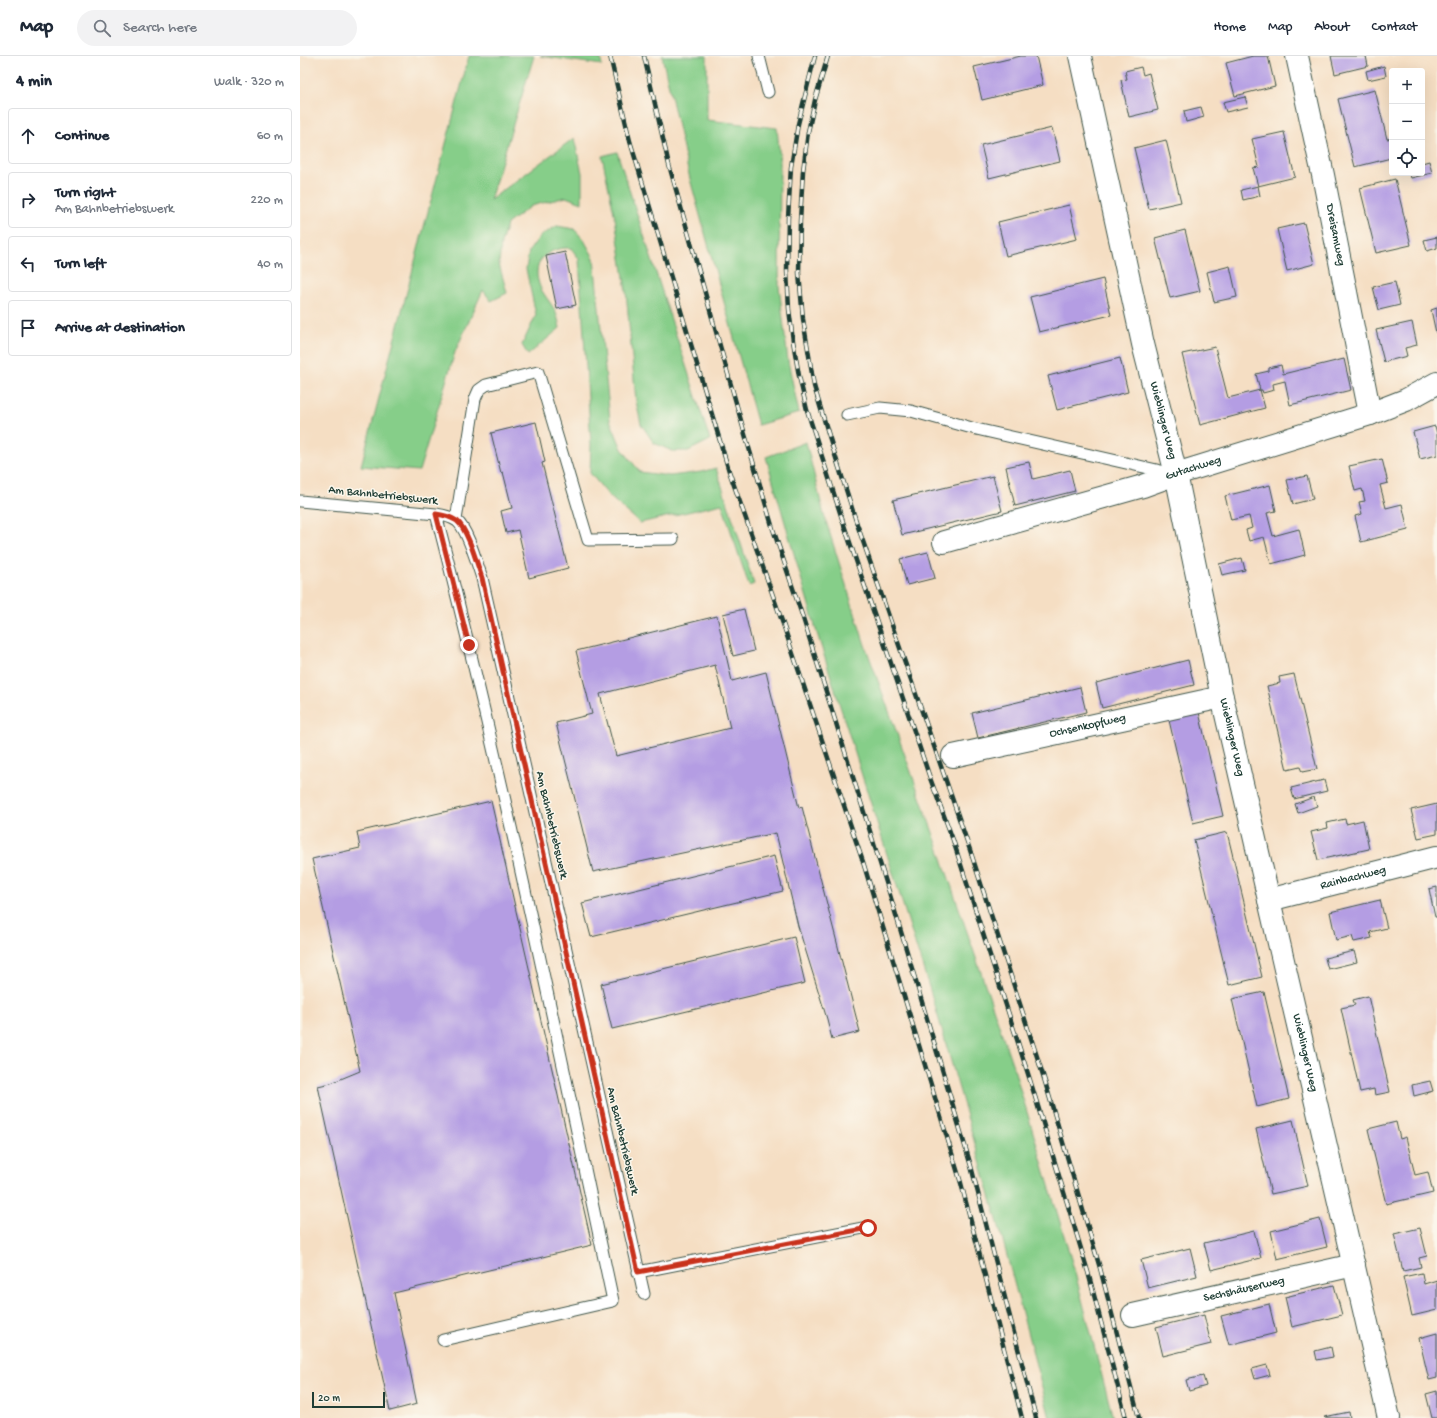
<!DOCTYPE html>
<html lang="en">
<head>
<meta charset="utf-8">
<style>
	body { margin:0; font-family:"Gochi Hand",sans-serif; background:#f2f2f3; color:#1f2937 }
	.controls { position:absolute; right:12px; top:12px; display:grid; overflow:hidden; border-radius:4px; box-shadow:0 4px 16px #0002 }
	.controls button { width:36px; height:36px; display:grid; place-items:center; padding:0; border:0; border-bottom:1px solid #e0e1e3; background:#fff; color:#1f2937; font:20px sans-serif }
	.scale { position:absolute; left:12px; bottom:10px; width:73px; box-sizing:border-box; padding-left:4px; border:2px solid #1f3d34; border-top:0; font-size:11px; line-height:14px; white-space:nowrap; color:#1f3d34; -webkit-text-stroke:3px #fbf7ec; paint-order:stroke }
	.stop { position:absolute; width:12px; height:12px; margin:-9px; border:3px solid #c8321e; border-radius:50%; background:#fff }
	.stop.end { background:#c8321e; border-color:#fff; box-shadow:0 1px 4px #0008 }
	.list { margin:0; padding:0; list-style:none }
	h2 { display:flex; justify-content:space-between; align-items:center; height:52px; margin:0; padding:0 16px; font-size:17px }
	h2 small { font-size:13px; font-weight:400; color:#747a83 }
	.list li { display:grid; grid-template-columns:26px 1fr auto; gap:12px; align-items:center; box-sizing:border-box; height:56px; margin:0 8px 8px; padding:0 8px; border:1px solid #e0e1e3; border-radius:4px }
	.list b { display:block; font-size:15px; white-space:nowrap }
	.list p { margin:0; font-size:13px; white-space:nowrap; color:#747a83 }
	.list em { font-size:13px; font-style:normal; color:#747a83 }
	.icon { flex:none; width:22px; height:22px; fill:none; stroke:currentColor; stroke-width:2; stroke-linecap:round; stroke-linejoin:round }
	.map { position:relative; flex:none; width:1137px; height:1362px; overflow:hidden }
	header { display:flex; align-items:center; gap:24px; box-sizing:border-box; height:56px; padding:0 20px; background:#fff; border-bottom:1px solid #e0e1e3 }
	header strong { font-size:19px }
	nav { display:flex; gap:22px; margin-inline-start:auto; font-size:14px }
	.search { width:280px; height:36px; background:#f2f2f3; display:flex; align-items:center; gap:10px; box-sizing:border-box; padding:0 14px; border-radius:22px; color:#747a83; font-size:15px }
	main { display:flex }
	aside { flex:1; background:#fff }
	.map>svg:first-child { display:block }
	.green { fill:#86ce89; stroke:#52865e }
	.building { fill:#b49de3; fill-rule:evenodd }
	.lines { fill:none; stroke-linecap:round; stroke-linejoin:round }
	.service-casing { stroke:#3f5549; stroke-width:13 }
	.minor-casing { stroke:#3f5549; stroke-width:24 }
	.service { stroke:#fff; stroke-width:11 }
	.minor { stroke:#fff; stroke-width:22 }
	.rail-casing { stroke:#1f3d34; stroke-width:4.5 }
	.rail { stroke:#fbf7ec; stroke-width:3; stroke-dasharray:9; stroke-linecap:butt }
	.route { stroke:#c8321e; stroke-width:5 }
	.labels { text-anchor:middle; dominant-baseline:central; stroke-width:3; stroke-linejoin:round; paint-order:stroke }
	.street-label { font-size:12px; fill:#1f3d34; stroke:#fbf7ec }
</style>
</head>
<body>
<header>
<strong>Map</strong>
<div class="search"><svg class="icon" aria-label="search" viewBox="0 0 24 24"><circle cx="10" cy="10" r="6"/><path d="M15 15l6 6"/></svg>Search here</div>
<nav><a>Home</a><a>Map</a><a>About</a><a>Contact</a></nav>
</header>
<main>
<aside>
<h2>4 min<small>Walk · 320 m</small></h2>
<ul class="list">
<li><svg class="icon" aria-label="ahead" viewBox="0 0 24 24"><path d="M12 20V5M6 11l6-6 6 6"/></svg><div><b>Continue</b></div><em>60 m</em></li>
<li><svg class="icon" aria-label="right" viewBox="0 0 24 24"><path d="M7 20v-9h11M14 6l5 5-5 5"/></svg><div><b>Turn right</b><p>Am Bahnbetriebswerk</p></div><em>220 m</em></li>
<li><svg class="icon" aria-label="left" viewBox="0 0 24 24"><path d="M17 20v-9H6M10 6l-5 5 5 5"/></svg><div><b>Turn left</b></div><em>40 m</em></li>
<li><svg class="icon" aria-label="arrive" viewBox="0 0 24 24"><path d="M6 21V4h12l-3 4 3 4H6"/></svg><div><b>Arrive at destination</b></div></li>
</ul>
</aside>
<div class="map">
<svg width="1137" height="1362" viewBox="0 0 1137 1362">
	<rect width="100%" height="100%" fill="#fbf7ec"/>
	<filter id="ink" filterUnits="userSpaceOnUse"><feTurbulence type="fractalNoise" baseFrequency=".025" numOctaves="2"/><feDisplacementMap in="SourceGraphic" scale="8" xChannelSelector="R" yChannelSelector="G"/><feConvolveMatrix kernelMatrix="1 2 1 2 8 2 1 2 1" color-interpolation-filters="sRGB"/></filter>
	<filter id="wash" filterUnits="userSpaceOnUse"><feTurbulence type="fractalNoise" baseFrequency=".012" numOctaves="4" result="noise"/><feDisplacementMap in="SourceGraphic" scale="16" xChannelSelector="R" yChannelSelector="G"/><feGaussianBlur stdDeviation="0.9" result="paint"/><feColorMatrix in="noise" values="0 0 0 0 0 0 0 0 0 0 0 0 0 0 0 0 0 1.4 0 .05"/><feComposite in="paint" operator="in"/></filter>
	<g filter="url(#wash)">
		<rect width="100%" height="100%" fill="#f5dec3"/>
		<path class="green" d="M169 0H234L190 144 274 82 282 117V147L266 141 231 150 207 168 201 187 199 208 207 237 191 245 183 234 155 296 119 415 61 410Z
			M240 0H300L302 9Z
			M362 0H407V64L477 72 480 104 479 230 488 305 499 357 458 369 390 123Z
			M317 96 410 384 388 395H372L354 387 341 368 336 345 326 235 315 162 302 100Z
			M257 170 274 173 284 184 294 202 310 364 322 393 340 416 370 420 401 416 416 412 454 528 449 530 422 448 340 467 310 441 290 417 291 388 279 203 271 192C249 191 231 204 239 228 242 238 252 247 256 257 258 262 259 267 260 272L228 299 222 289 236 259 226 213 229 195 240 180Z
			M506 386 524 459 565 589 636 785 715 1016 774 1213 813 1362H750L702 1181 635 950 517 577 466 401Z"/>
		<g id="blocks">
			<path class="building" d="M721 0H736L743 29 682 44 674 11Z
				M953 0H968L975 30 935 40 926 7Z
				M1031 0H1066L1068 10 1035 18Z
				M1084 10 1086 20 1068 24 1066 15Z
				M841 11 843 19 849 17 858 54 829 61 821 24 827 23 825 15Z
				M1075 34 1087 83 1092 82V96L1090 97 1091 102 1055 111 1038 43Z
				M945 41 948 51 926 56 923 46Z
				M901 51 904 61 886 66 884 55Z
				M752 72 760 105 689 122 681 89Z
				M984 76 995 121 958 130 953 112 959 111 952 83Z
				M866 84 881 146 849 153 834 92Z
				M1129 105 1132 117 1111 122 1109 117H1122V107Z
				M1095 123 1111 189 1076 197 1060 132Z
				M958 130 960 140 943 144 941 134Z
				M769 149 777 183 706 200 698 166Z
				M1004 167 1014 208 987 215 977 173Z
				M885 174 900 235 870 242 855 182Z
				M1137 181V192L1127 195 1124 184Z
				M265 196 276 249 257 253 246 200Z
				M930 210 937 241 914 246 907 216Z
				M803 223 811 259 739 276 730 241Z
				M1095 226 1100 249 1079 254 1073 231Z
				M1137 252V277H1136L1131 254Z
				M1112 266 1117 289 1105 292 1107 300 1084 306 1076 274Z
				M915 291 928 342 960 334 965 352 900 369 882 298Z
				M820 302 828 336 757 354 748 320Z
				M1044 303 1051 334 990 349 985 325 973 328 974 334 963 337 962 334H960L956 318 969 315V312L981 309 983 318Z
				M236 366 245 406 242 407 268 512 229 522 218 474 206 477 201 455 212 452 203 416 201 417 191 377Z
				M1135 370 1137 378V399L1120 403 1113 376Z
				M1082 403 1088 427 1080 429 1086 452 1102 448 1108 474 1061 486 1055 460 1062 458 1059 446 1065 445 1062 433 1055 435 1049 410Z
				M729 406 733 423 770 414 775 435 715 450 706 411Z
				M693 420 702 455 602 479 593 444Z
				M1007 420 1013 443 993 448 987 424Z
				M970 429 976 455 967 457 973 480 999 473 1005 499 971 508 964 481 949 485 946 474 952 472 949 460 931 464 925 440Z
				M628 496 635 522 607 529 600 503Z
				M942 502 945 514 922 519 919 508Z
				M444 553 454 595 433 600 423 558Z
				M417 560 432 625 466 616 499 752 502 751 560 976 532 983 527 963 498 870 476 777 293 816 256 667 292 658 276 595ZM415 609 430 672 316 700 300 638Z
				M888 604 894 629 802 652 796 627Z
				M994 618 1017 713 1002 716 1000 711 987 714 967 630 980 627 979 621Z
				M780 631 786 656 678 682 672 657Z
				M898 652 923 760 893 767 868 660Z
				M1024 724 1027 735 994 743 991 732Z
				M1014 741 1017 750 998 757 995 748Z
				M191 745 292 1189 94 1237 117 1348 90 1355 18 1030 31 1027 60 1015 12 803 60 792 57 776Z
				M1137 748V778L1118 782 1111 754Z
				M1045 763 1046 768 1063 764 1069 793 1018 804 1011 776 1028 772 1027 767Z
				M927 776 962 921 929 929 894 784Z
				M474 800 483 835 291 881 282 847Z
				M1137 831V861H1135L1129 833Z
				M1080 844 1087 872 1070 876 1072 882 1054 886 1052 880 1036 884 1030 856Z
				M494 881 505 927 312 973 301 928Z
				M1054 895 1057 906 1028 913 1025 902Z
				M964 936 989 1043 957 1051 932 943Z
				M1068 940 1090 1036 1075 1039 1074 1033 1060 1036 1041 952 1055 949 1053 944Z
				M1130 1025 1133 1035 1114 1040 1112 1029Z
				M993 1064 1008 1130 971 1138 956 1073Z
				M1096 1066 1100 1083 1106 1081 1115 1119 1128 1116 1133 1137 1086 1148 1068 1073Z
				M1020 1163 1027 1191 977 1203 971 1175Z
				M1120 1172 1127 1200 1119 1202 1121 1211 1103 1215 1094 1178Z
				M954 1175 961 1202 911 1214 904 1187Z
				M890 1192 897 1220 848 1232 841 1204Z
				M1122 1217 1124 1228 1137 1224V1254L1112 1260 1103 1221Z
				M1034 1229 1042 1259 992 1271 985 1241Z
				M969 1248 976 1277 929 1289 921 1260Z
				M904 1259 911 1288 863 1300 856 1271Z
				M1137 1277V1322L1129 1324 1119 1282Z
				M1031 1291 1033 1301 1017 1304 1015 1295Z
				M967 1309 970 1319 955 1323 952 1313Z
				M903 1320 906 1330 889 1335 886 1324Z
				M1137 1335V1362H1132L1126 1338Z
				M1049 1356 1050 1362H1025L1024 1361Z"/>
		</g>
	</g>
	<g filter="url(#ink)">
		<use href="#blocks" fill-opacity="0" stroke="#3f5549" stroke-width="1"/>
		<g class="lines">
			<defs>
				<path id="service" d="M459 0 468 36
					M547 359 580 352 611 355 672 372 870 417
					M0 445 136 458C143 459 151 461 157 465 168 474 177 508 182 522L344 1238
					M136 458C203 718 257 982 313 1245L143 1284
					M156 464 175 343 179 334 186 329 238 316 288 484 373 483
					M338 1216 568 1171"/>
				<g id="minor">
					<path id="s1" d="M780 0 843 288 876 418 922 641 1089 1362"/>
					<path id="s2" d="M997 0 1023 119 1070 358"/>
					<path id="s3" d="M644 486 843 430 876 418 1070 358 1106 344 1137 327"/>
					<path id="s4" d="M653 700 922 641"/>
					<path id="s5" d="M969 844 1137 801"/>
					<path id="s6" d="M833 1259 1054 1209"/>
				</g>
			</defs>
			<use href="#service" class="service-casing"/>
			<use href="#minor" class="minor-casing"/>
			<use href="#service" class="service"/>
			<use href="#minor" class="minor"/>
			<defs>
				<path id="rail" d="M310 0 330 85 429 415 483 568 563 806 661 1127 722 1362
					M344 0 369 109 444 375 473 473 503 562 590 839 671 1110 736 1362
					M515 0 498 68 491 111 488 162 487 215 489 253 493 285 499 320 507 354 545 472 630 722 653 784 730 1024 788 1216 826 1362
					M528 0 515 44 508 76 503 115 500 165 499 217 503 263 514 330 529 380 557 468 670 794 743 1019 800 1212 839 1362"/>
			</defs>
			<use href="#rail" class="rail-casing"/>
			<use href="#rail" class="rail"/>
		</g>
	</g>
	<g class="lines" filter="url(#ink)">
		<path class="route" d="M169 589 136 458C143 459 151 461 157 465 168 474 177 508 182 522L338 1216 568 1172"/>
	</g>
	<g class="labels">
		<g class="street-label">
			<text stroke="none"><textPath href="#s2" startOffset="183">Dreisamweg</textPath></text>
			<text stroke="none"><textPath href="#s1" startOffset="374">Wieblinger Weg</textPath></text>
			<text stroke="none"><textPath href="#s3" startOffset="260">Gutachweg</textPath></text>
			<text transform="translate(83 440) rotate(6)">Am Bahnbetriebswerk</text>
			<text stroke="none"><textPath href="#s4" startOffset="138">Ochsenkopfweg</textPath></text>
			<text stroke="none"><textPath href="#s1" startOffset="698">Wieblinger Weg</textPath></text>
			<text transform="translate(251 769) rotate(77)">Am Bahnbetriebswerk</text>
			<text stroke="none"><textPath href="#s5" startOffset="87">Rainbachweg</textPath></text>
			<text stroke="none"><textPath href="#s1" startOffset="1022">Wieblinger Weg</textPath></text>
			<text transform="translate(322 1085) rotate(77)">Am Bahnbetriebswerk</text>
			<text stroke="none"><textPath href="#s6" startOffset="114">Sechshäuserweg</textPath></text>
		</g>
	</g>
</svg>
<div class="controls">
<button>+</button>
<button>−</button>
<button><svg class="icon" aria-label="locate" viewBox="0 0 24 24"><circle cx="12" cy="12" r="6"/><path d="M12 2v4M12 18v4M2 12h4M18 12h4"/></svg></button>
</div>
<div class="scale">20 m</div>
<div class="stop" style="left:568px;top:1172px"></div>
<div class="stop end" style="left:169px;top:589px"></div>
</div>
</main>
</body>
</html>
